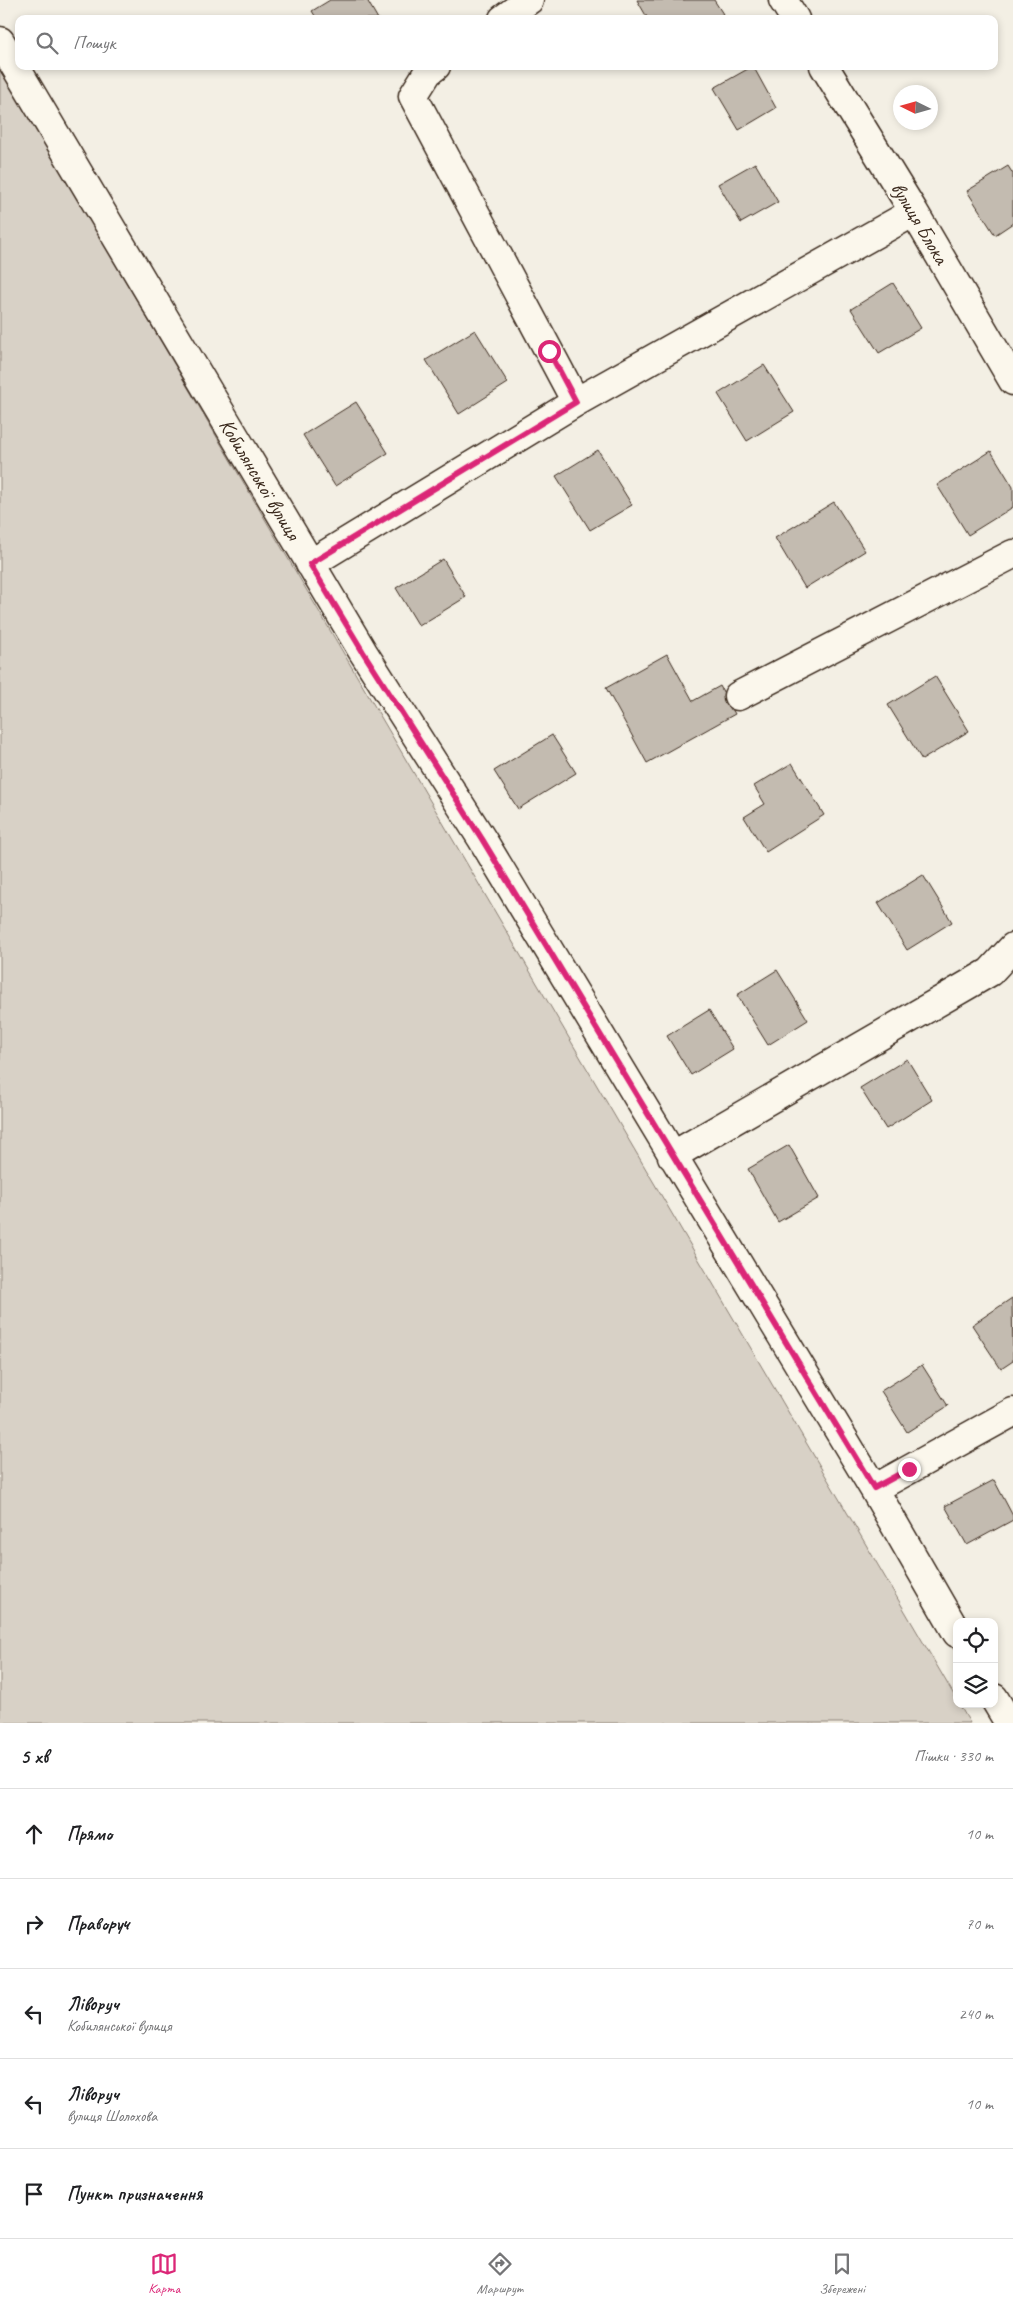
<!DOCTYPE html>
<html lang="uk">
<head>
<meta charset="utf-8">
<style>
	body { margin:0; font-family:Caveat,sans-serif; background:#f2f2f2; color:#202124 }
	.controls { position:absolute; right:15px; bottom:15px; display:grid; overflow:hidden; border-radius:10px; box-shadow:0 2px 8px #0003 }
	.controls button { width:45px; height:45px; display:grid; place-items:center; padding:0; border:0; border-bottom:1px solid #e0e0e0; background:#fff; color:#202124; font:25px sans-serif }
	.compass { position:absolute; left:893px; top:85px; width:45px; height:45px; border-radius:50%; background:#fff; box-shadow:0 2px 8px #0003; rotate:275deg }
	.stop { position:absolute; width:15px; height:15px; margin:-11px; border:4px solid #db2777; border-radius:50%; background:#fff }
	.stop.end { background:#db2777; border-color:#fff; box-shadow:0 1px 5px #0008 }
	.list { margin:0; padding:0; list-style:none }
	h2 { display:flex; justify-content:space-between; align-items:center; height:65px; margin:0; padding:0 20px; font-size:21px }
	h2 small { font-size:16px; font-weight:400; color:#757577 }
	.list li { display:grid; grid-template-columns:32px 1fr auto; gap:15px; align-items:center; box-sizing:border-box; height:90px; padding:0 20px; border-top:1px solid #e0e0e0 }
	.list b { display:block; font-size:19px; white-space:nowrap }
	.list p { margin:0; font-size:16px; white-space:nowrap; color:#757577 }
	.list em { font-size:16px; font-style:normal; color:#757577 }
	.icon { flex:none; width:28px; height:28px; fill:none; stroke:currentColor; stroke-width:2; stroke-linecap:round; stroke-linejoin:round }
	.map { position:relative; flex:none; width:1013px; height:1723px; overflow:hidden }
	.search { position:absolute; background:#fff; box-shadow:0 2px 8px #0003; left:15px; right:15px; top:15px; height:55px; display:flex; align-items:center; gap:12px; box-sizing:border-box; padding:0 18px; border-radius:10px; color:#757577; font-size:19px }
	.sheet { height:515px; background:#fff }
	nav { display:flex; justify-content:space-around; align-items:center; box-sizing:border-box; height:70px; border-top:1px solid #e0e0e0; background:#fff; font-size:14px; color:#757577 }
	nav a { display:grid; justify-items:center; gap:2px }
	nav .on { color:#db2777 }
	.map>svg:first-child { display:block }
	.green { fill:#d8d1c6; stroke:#8a7e72 }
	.building { fill:#c3bbb0; stroke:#3b2a1e }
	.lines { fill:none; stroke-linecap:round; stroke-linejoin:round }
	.minor-casing { stroke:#3b2a1e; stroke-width:31 }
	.minor { stroke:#fbf7ec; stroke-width:28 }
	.route { stroke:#db2777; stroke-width:6 }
	.labels { text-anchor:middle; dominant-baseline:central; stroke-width:4.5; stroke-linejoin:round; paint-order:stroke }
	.street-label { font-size:21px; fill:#3b2a1e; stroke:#fbf7ec }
</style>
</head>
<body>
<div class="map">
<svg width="1013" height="1723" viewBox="0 0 1013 1723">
	<rect width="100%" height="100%" fill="#f3efe4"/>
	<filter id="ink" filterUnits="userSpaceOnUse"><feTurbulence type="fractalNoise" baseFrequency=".02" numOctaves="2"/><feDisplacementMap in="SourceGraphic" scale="10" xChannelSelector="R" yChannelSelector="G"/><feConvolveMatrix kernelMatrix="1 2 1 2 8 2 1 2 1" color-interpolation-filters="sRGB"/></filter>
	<g filter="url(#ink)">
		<path class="green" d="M0 67 957 1700V1704H959L970 1723H0Z"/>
		<path class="building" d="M330 0H367L378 19H317L312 11Z
			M637 0H714L723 14 716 19H648Z
			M753 66 776 108 739 130 714 88Z
			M755 163 778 202 741 223 718 184Z
			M1008 166 1013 174V223L995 235 967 191Z
			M893 283 921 328 879 353 851 309Z
			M475 330 508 383 459 414 426 360Z
			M764 365 794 412 747 441 718 394Z
			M356 402 388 453 335 486 303 435Z
			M598 450 632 505 590 530 556 476Z
			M991 451 1013 487V507L968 535 937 485Z
			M834 502 865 551 805 588 775 538Z
			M443 559 466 597 419 626 396 588Z
			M667 654 693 701 720 686 735 714 647 763 606 688Z
			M935 676 969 731 922 760 888 705Z
			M552 735 576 773 518 809 494 771Z
			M792 763 824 815 766 852 744 817 765 804 754 786Z
			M923 875 952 922 907 950 878 903Z
			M777 970 808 1020 768 1045 737 995Z
			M709 1010 733 1049 691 1075 667 1036Z
			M907 1059 932 1100 886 1129 860 1088Z
			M789 1145 819 1198 778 1222 748 1169Z
			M1012 1298 1013 1361 1001 1369 972 1325Z
			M922 1365 948 1406 907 1432 881 1391Z
			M994 1480 1013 1516V1520L967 1545 945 1506Z"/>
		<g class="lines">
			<defs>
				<path id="minor" d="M783 0 795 19
					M503 19 529 0
					M0 41 363 652 482 839 874 1489 957 1633
					M436 66 428 72 413 96 576 402
					M824 66 914 212 1013 381
					M310 564 576 402 914 212
					M738 696 1013 554
					M672 1156 990 972 1013 947
					M874 1489 1013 1412
					M994 1698 1009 1723"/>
			</defs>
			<use href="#minor" class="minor-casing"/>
			<use href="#minor" class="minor"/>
		</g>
	</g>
	<g class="lines" filter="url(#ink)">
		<path class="route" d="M549 351 576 402 310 564 363 652 482 839 874 1488 909 1469"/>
	</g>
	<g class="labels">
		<g class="street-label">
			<text transform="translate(920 223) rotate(59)">вулиця Блока</text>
			<text transform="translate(260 479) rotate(59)">Кобилянської вулиця</text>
		</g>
	</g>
</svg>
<div class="controls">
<button><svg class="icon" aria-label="locate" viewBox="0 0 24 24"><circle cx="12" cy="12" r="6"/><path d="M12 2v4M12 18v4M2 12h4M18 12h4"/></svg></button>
<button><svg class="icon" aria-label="layers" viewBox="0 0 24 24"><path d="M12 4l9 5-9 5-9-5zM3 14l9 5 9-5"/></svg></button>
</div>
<svg class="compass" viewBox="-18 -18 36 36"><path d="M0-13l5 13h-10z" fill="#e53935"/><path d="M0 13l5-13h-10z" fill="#757577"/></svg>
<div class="stop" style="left:549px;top:351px"></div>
<div class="stop end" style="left:909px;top:1469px"></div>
<div class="search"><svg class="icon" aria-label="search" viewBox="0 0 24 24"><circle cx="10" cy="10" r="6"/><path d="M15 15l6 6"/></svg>Пошук</div>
</div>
<section class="sheet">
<h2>5 хв<small>Пішки · 330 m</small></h2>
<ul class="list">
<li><svg class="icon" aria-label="ahead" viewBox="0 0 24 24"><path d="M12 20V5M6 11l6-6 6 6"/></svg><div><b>Прямо</b></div><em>10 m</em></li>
<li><svg class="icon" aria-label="right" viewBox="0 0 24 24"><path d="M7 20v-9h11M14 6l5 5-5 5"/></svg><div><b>Праворуч</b></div><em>70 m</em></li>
<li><svg class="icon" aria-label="left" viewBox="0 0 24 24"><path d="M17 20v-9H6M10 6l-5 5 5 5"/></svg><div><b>Ліворуч</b><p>Кобилянської вулиця</p></div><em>240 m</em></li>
<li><svg class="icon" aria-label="left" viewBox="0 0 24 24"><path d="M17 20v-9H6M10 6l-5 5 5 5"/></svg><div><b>Ліворуч</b><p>вулиця Шолохова</p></div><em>10 m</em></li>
<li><svg class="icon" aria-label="arrive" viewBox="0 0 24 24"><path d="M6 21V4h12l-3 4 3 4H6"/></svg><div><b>Пункт призначення</b></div></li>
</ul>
</section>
<nav>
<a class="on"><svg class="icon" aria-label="map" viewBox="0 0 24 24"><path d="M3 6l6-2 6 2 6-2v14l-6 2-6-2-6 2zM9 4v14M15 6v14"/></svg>Карта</a>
<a><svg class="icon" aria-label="directions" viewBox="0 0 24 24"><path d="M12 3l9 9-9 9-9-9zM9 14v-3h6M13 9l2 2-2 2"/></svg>Маршрут</a>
<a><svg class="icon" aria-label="saved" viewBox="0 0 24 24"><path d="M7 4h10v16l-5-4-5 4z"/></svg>Збережені</a>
</nav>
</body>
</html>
